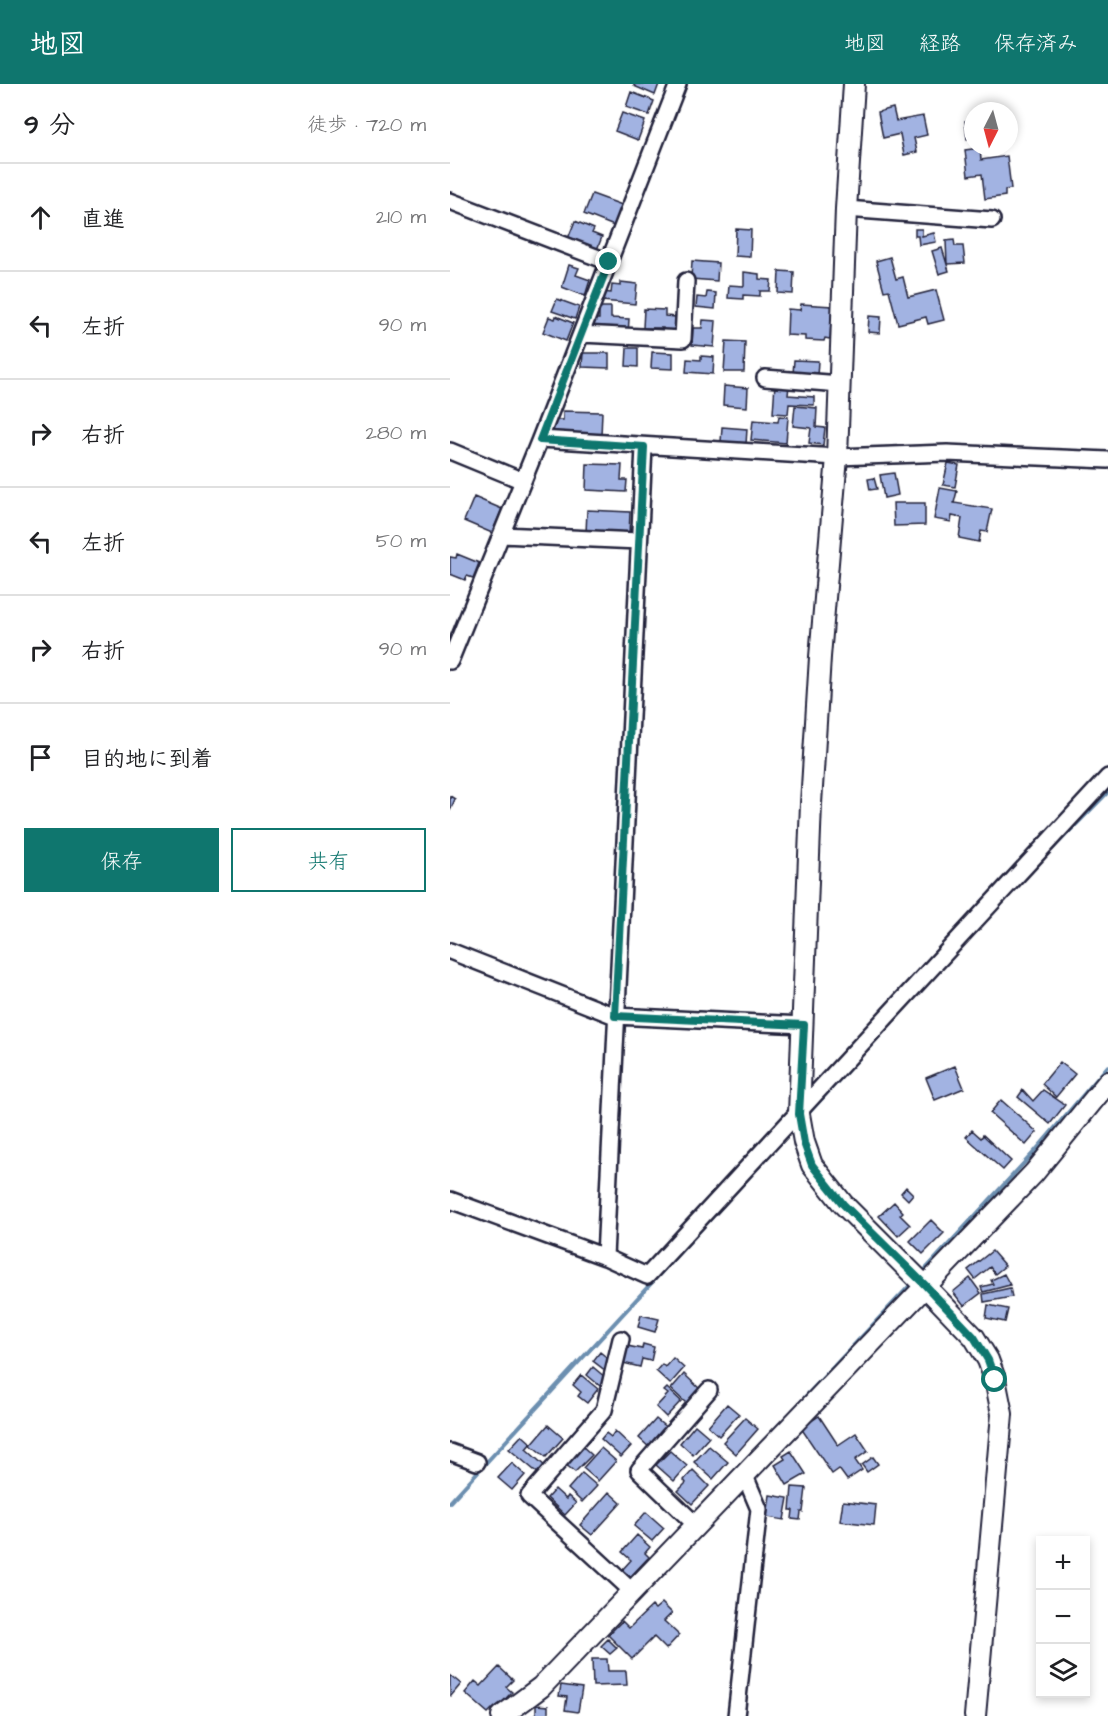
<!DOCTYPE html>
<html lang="ja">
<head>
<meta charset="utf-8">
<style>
	body { margin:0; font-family:"Architects Daughter","Klee One",sans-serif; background:#f2f2f2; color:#202124 }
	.controls { position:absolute; right:18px; bottom:18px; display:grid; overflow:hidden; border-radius:0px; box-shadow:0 3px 9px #0003 }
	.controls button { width:54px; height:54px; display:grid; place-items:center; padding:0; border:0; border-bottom:2px solid #e0e0e0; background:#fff; color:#202124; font:30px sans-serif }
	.compass { position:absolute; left:514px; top:18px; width:54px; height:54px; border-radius:50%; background:#fff; box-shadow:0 3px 9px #0003; rotate:186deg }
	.stop { position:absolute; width:18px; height:18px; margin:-14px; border:4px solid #0f766e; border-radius:50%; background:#fff }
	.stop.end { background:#0f766e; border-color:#fff; box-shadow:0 2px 6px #0008 }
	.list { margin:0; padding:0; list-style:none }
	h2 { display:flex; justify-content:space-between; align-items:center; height:78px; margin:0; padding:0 24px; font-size:26px }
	h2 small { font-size:20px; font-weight:400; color:#757577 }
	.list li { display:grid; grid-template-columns:39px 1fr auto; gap:18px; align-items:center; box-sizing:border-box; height:108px; padding:0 24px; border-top:2px solid #e0e0e0 }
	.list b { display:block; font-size:22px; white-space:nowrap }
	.list em { font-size:20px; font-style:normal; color:#757577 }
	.actions { display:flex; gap:12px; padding:18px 24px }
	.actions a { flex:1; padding:14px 0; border:2px solid #0f766e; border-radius:0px; text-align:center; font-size:21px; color:#0f766e }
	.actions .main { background:#0f766e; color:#fff }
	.icon { flex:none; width:33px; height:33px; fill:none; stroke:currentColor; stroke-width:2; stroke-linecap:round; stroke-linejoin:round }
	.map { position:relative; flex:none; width:658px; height:1632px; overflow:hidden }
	header { display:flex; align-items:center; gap:36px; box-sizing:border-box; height:84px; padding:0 30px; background:#0f766e; color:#fff }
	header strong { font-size:28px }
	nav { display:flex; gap:33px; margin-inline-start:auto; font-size:21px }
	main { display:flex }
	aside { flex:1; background:#fff }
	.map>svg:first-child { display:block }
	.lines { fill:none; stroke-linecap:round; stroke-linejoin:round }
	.stream { stroke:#6c8fb0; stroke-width:4 }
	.building { fill:#a2b3e2; stroke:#22223b; stroke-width:1.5 }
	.minor-casing { stroke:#22223b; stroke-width:20 }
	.tertiary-casing { stroke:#22223b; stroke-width:24 }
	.minor { stroke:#fff; stroke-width:15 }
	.tertiary { stroke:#fff; stroke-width:20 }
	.route { stroke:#0f766e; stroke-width:8 }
</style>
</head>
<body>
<header>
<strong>地図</strong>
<nav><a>地図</a><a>経路</a><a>保存済み</a></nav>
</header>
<main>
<aside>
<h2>9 分<small>徒歩 · 720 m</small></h2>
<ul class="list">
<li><svg class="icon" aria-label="ahead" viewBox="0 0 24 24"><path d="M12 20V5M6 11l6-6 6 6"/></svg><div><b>直進</b></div><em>210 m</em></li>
<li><svg class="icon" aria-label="left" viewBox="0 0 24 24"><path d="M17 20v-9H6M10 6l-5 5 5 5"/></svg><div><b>左折</b></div><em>90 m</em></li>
<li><svg class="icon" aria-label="right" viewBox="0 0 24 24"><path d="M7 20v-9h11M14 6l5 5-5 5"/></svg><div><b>右折</b></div><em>280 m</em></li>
<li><svg class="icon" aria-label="left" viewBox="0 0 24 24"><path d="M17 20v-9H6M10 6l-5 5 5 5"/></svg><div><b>左折</b></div><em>50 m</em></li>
<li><svg class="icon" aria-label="right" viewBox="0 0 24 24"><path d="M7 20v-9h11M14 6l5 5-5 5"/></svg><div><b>右折</b></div><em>90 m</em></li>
<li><svg class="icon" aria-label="arrive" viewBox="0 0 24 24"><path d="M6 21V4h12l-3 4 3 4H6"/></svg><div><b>目的地に到着</b></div></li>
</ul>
<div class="actions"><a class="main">保存</a><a>共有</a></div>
</aside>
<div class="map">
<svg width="658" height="1632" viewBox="0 0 658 1632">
	<rect width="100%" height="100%" fill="#fff"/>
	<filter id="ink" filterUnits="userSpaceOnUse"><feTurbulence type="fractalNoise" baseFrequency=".0167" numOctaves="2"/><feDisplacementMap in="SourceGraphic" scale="12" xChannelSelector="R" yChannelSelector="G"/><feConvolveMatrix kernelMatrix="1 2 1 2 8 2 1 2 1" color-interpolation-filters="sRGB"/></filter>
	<g filter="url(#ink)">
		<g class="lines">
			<path class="stream" d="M602 765 658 708
				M356 1032 462 916
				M472 1189 586 1066 658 982
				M355 1313 463 1198
				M0 1418 344 1044"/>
		</g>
		<path class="building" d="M184 0H209L205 11 184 2Z
			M181 8 204 17 199 31 176 23Z
			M443 24 446 37 473 32 477 51 464 54 467 68 454 71 450 50 433 54 428 28Z
			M172 29 195 37 188 56 165 47Z
			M523 36V54L517 55 515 37Z
			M530 64 531 76 557 72 561 105 555 106V112L535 115 532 90 518 92 515 66Z
			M142 110 172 121 164 142 134 130Z
			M125 137 144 145 142 149 152 153 146 168 117 157Z
			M286 145 301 146 300 173 285 172Z
			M465 145H472V152L484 149 486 158 469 161 468 152H465Z
			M504 156 505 162H513L515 179 497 180 496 157Z
			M492 164 499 187 489 190 482 167Z
			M440 173 446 195 453 193 458 213 486 206 494 236 478 240 476 233 448 240 439 206 434 207 426 177Z
			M242 177 268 179 267 197 241 195Z
			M119 181 129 184 126 191 140 196 135 212 112 203Z
			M329 187 344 188 343 210 328 209Z
			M294 188 309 190V195L321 196 320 207H310V212L293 211V215L278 214 279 201 294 202Z
			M171 198 187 200 185 220 152 217V208L161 209 162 201 171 202Z
			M257 208 266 209 265 225 246 223 247 213 256 214Z
			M107 215 129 223 125 235 102 227Z
			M351 220 382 222 380 255 375 254 374 257 355 256V252L337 251 338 225 350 226Z
			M149 223H161V234L179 235 178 250 144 249V235H149Z
			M194 225 215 226V232L226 233V250L213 249V244H193Z
			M106 232 123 239 116 257 93 248 99 233 105 235Z
			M419 232 431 233 430 249 418 248Z
			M253 236 266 237 264 263 242 261 243 244H252Z
			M276 257 295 258 294 288H274Z
			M177 264H188V283L176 282Z
			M202 268 223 269V285L201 284Z
			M133 269H159V284L132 283Z
			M251 272 264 273 263 290 236 288 237 275 251 276Z
			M344 276 368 277 367 292 343 290Z
			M325 300 339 301 338 311 364 313V321L339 320 338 330 323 329Z
			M274 302 298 304 297 323 273 321Z
			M345 322 367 324 366 343 375 344 373 361 359 359 361 344 343 342Z
			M113 327 152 328 151 352 100 350 101 336H113Z
			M329 332 338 333 336 359 301 356 303 336 328 338Z
			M272 343 297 345 296 360 271 358Z
			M498 379 509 381 505 403 493 401Z
			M137 380 172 381 171 396H177L176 408 136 406Z
			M444 389 448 411 434 414 430 391Z
			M424 394 427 405 420 406 418 395Z
			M490 404 507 407 504 419 542 425 537 448 531 447 529 458 509 454 512 434 502 432 501 438 484 435Z
			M24 413 52 425 42 449 14 437Z
			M443 419H475V441L444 442Z
			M137 426 180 428 179 451 136 449Z
			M7 470 29 479 23 494 17 492 15 496 0 490V473L6 474Z
			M0 712 5 715 0 727Z
			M610 978 625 990 606 1013 592 1000Z
			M505 982 514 1004 485 1016 476 994Z
			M573 1006 583 1017 593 1006 615 1021 600 1040 568 1013Z
			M551 1016 587 1048 576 1061 540 1029Z
			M522 1046 531 1054 533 1051 561 1077 553 1086 516 1053Z
			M456 1103 463 1110 458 1116 451 1109Z
			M444 1118 453 1128 450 1131 460 1141 448 1152 429 1132Z
			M481 1136 494 1149 473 1170 460 1157Z
			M542 1167 555 1182 545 1190 540 1183 525 1195 518 1186Z
			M554 1190 560 1201 533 1208 531 1203 543 1200 541 1196Z
			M520 1194 531 1209 514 1222 503 1208Z
			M560 1204 562 1213 534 1218 533 1210Z
			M538 1221 558 1225 555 1238 536 1234Z
			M191 1231 209 1235 205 1248 188 1243Z
			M193 1260 204 1263 201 1277 192 1275 190 1283 173 1279 177 1262 192 1265Z
			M150 1268 160 1276 156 1287 143 1277Z
			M223 1274 234 1284 220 1300 206 1287 212 1280 215 1283Z
			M143 1283 156 1294 150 1302 137 1291Z
			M234 1290 250 1305 237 1320 221 1305Z
			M131 1291 148 1305 137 1319 128 1312 131 1308 123 1301Z
			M217 1304 231 1317 216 1333 206 1323 218 1310 214 1307Z
			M277 1320 289 1330 269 1352 258 1342Z
			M369 1332 388 1361 406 1349 418 1367 405 1376 412 1386 397 1396 389 1385 382 1390 351 1344Z
			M295 1334 308 1345 286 1370 273 1358Z
			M206 1335 218 1345 200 1364 189 1354Z
			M98 1341 113 1354 96 1373 81 1361Z
			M245 1341 259 1353 243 1371 230 1359Z
			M165 1347 181 1362 171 1373 151 1355 156 1349 161 1353Z
			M72 1351 81 1359 76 1365 97 1384 90 1391 59 1365Z
			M131 1361 142 1371 125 1388 115 1380Z
			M259 1362 278 1378 263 1395 244 1378Z
			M151 1364 166 1377 148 1397 133 1384Z
			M220 1367 237 1382 224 1397 206 1381Z
			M341 1367 356 1390 337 1401 325 1381 335 1375 333 1372Z
			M423 1373 428 1380 417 1388 412 1381Z
			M62 1379 75 1391 62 1406 48 1394Z
			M243 1386 259 1402 242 1420 228 1407 236 1399 234 1396Z
			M132 1389 147 1402 132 1418 118 1405Z
			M342 1403 356 1404 353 1428H351L350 1436 342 1435 343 1426H340Z
			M105 1405 116 1415 118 1412 126 1419 115 1431 97 1414Z
			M159 1408 171 1419 142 1451 130 1441Z
			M320 1411 338 1414 334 1436 317 1433Z
			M393 1417 426 1421 424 1441 390 1437Z
			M196 1428 214 1444 202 1457 184 1442Z
			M187 1451 200 1463 195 1469 199 1473 180 1493 172 1486 181 1476 172 1468Z
			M212 1519 222 1529 214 1537 229 1551 216 1565 204 1553 182 1575 158 1551 172 1537 179 1544 202 1522 205 1525Z
			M158 1555 167 1564 160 1570 151 1562Z
			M142 1575H157L158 1587H176L177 1601 143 1602Z
			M49 1583 63 1596 56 1603 62 1608 44 1627 42 1625 38 1629 15 1609 25 1597 31 1602Z
			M0 1591 11 1600 1 1612 0 1611Z
			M111 1601 132 1604 128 1628 115 1626 117 1613 109 1612Z
			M86 1621 98 1622V1632H86Z"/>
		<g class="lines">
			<defs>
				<path id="minor" d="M0 117 159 178
					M396 125 542 136
					M131 250 233 255 236 197
					M315 294 390 300
					M90 355 387 373 497 369 658 376
					M0 367 73 397
					M51 451 189 457
					M0 577 90 355 228 0
					M0 867 165 932 354 941
					M0 1116 155 1173 197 1192 658 693
					M155 1173 194 363
					M171 1255 154 1326 79 1412 183 1508
					M0 1368 27 1378
					M247 1442 189 1386 259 1306
					M286 1632 309 1425 295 1392"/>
				<path id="tertiary" d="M404 0 396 125 387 373 370 573 361 720 349 1030 354 1058 362 1081 393 1120 475 1202 524 1253 538 1276 545 1295 552 1330 525 1632
					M52 1632 91 1603 584 1089 658 998"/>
			</defs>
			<use href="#minor" class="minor-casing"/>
			<use href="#tertiary" class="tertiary-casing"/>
			<use href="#minor" class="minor"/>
			<use href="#tertiary" class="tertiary"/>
		</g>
	</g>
	<g class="lines" filter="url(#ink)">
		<path class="route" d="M159 178 90 356 194 363 165 932 354 941 349 1030 354 1059 362 1081 393 1120 476 1202 524 1253 538 1276 545 1296"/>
	</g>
</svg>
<div class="controls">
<button>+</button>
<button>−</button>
<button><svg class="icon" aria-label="layers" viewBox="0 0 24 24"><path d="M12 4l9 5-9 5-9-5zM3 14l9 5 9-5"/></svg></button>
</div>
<svg class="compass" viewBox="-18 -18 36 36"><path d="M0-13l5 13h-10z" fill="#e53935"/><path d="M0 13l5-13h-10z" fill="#757577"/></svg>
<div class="stop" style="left:545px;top:1296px"></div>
<div class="stop end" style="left:159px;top:178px"></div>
</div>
</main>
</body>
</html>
